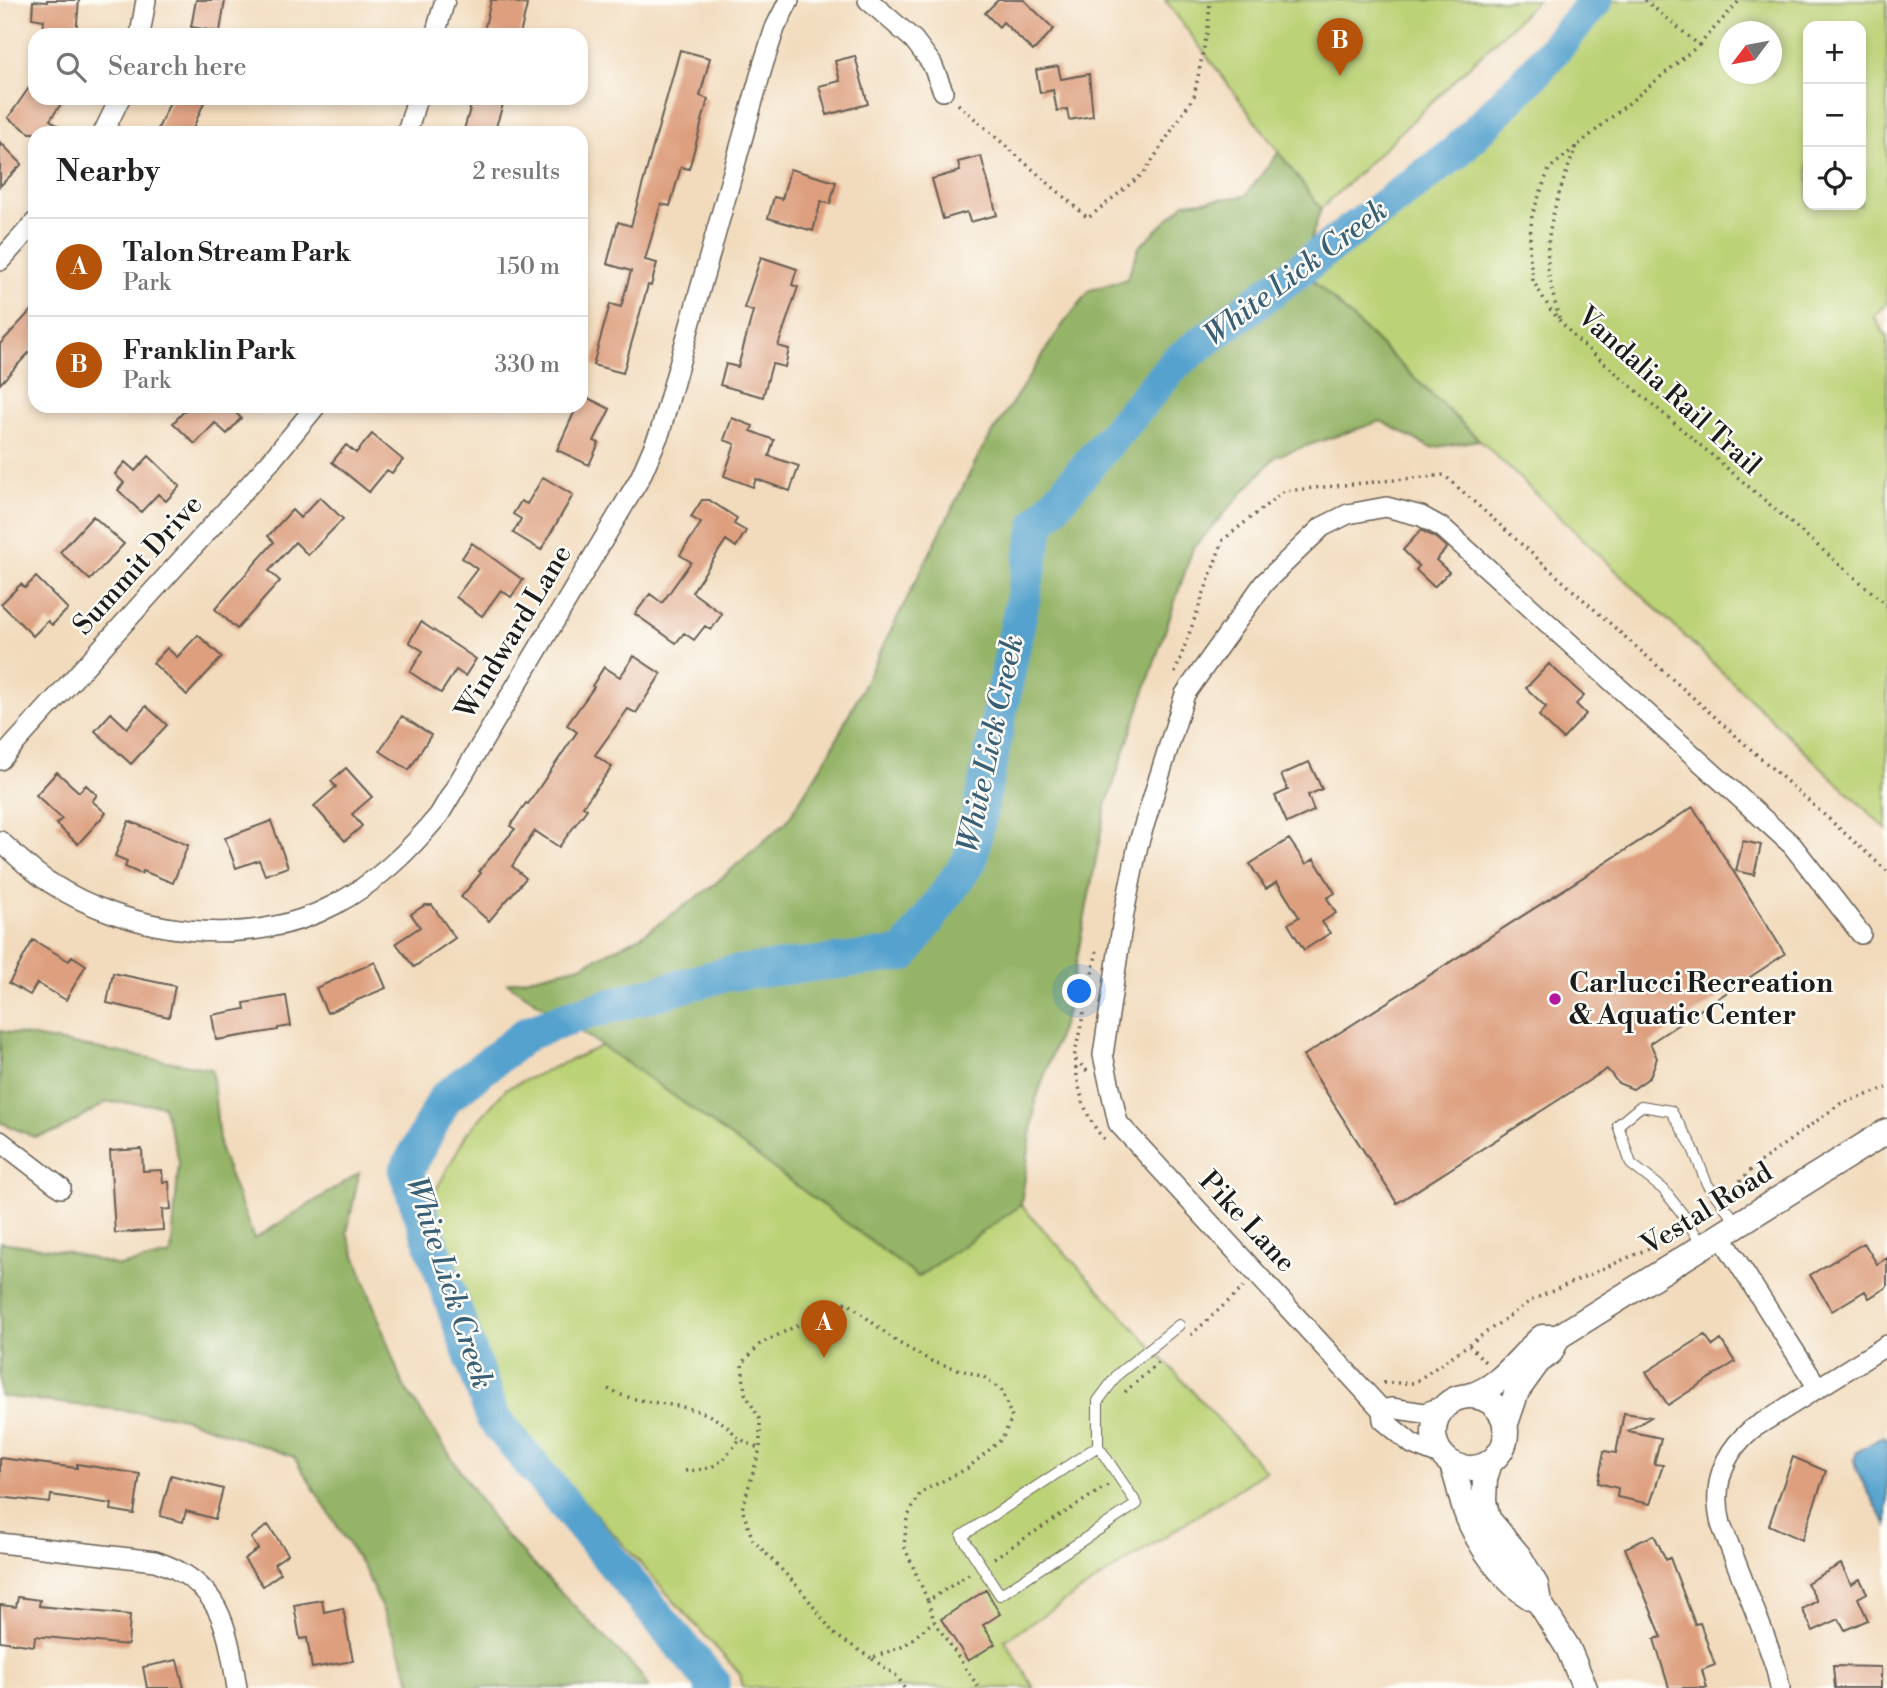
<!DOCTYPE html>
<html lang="en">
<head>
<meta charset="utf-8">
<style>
	body { margin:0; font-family:"Libre Bodoni",serif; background:#f2f2f2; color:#222 }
	.controls { position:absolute; right:21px; top:21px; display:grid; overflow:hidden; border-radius:14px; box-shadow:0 4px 10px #0003 }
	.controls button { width:63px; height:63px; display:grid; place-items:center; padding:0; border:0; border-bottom:2px solid #e0e0e0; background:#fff; color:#222; font:35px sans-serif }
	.compass { position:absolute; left:1719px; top:21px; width:63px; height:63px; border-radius:50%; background:#fff; box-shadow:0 4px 10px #0003; rotate:238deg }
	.you { position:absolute; left:1080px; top:992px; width:24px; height:24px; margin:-18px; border:5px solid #fff; border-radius:50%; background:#1a73e8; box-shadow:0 0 0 10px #1a73e833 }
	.badge { display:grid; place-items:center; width:46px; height:46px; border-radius:50%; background:#b45309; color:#fff; font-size:23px; font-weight:700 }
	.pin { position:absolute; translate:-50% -58px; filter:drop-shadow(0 2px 4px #0008) }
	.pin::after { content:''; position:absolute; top:37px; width:24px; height:21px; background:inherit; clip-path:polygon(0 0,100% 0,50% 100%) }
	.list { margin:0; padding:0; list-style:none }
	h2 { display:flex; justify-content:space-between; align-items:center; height:91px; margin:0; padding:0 28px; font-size:30px }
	h2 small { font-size:23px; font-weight:400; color:#767676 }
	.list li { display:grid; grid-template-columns:46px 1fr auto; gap:21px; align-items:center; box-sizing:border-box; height:98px; padding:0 28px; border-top:2px solid #e0e0e0 }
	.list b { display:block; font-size:26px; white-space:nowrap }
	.list p { margin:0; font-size:23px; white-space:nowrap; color:#767676 }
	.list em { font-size:23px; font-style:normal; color:#767676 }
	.icon { flex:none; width:38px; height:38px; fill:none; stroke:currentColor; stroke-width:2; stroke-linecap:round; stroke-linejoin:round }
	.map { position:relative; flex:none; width:1887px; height:1688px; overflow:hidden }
	.search { position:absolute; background:#fff; box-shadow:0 4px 10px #0003; left:28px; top:28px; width:560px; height:77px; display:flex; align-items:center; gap:18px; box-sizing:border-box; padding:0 24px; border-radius:21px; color:#767676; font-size:26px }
	.panel { position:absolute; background:#fff; box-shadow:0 4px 10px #0003; left:28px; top:126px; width:560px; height:287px; border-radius:21px }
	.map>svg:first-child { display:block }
	.green { fill:#bcd276; stroke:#6c7749; stroke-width:2; fill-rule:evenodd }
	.forest { fill:#95b467; stroke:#586842; stroke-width:2 }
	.water { fill:#55a2ce; stroke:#385f75; stroke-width:2 }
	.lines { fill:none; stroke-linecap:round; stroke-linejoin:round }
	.river { stroke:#55a2ce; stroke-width:35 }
	.building { fill:#dd9f7e }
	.service-casing { stroke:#675f54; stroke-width:12 }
	.minor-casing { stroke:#675f54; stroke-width:22 }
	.tertiary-casing { stroke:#675f54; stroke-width:27 }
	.path { stroke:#675f54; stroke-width:3.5; stroke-dasharray:2 5; stroke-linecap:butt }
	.service { stroke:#fff; stroke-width:10 }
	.minor { stroke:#fff; stroke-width:19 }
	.tertiary { stroke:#fff; stroke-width:24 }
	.poi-dot { fill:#b5179e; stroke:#fdfcf7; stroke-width:2.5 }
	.labels { text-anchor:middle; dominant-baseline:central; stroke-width:5; stroke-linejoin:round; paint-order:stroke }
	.street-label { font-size:28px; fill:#1c1c1c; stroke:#fdfcf7 }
	.poi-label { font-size:28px; font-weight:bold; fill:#1c1c1c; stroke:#fdfcf7; text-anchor:start }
	.water-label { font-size:30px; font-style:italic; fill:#385f75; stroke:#fdfcf7 }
</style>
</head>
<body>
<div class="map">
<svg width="1887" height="1688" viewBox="0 0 1887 1688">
	<rect width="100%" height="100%" fill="#fdfcf7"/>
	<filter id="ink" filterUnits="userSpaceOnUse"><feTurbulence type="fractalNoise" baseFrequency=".0143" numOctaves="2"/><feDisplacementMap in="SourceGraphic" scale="14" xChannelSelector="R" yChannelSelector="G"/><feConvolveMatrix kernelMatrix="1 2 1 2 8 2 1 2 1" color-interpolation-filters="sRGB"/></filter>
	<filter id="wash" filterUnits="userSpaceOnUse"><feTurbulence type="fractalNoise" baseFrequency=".00686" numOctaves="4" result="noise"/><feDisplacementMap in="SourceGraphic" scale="28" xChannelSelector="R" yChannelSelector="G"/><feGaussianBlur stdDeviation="1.57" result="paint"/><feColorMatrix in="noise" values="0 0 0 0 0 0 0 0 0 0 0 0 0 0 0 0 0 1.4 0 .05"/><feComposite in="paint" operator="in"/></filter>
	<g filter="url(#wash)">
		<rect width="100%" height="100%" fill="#f2dbbd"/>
		<path class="green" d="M1165 0H1538L1321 209Z
			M1596 0H1887V303L1874 317 1887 337V830L1301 269 1455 153 1535 72ZM1808 26H1861V205H1808ZM1730 32H1772V74H1730Z
			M604 1045 809 1193 918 1277 1021 1205 1266 1471 1005 1640 1034 1688H743L740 1674 506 1415 463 1302 430 1201 467 1133 507 1088Z"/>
		<path class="forest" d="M1279 152 1321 209 1301 269 1479 440 1431 448 1381 421 1276 456 1193 548 1106 806 1067 1011 1036 1100 1021 1205 918 1277C784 1175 649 1074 507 983L581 966 641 936 710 888 787 821 830 752 981 451 1061 327 1090 290 1127 279 1139 247 1185 203 1245 196Z
			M0 1031 212 1069 220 1150 254 1239 359 1173 347 1233 402 1383 500 1530 639 1672 649 1688H413L398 1646 367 1574 294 1457 180 1417 0 1396V1242L64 1251 119 1266 171 1255 179 1161 163 1105 107 1102 58 1131 34 1137 0 1122Z"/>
		<path class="water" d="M1884 1436 1887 1439V1526L1857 1472 1854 1460 1857 1452Z"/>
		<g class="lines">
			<path class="river" d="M712 1688V1682L493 1418 406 1172 445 1098 528 1033 571 1017 726 974 904 954 970 860 1038 524 1175 363 1455 153 1535 72 1596 0"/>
		</g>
		<g id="blocks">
			<path class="building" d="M47 0H79L76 34 43 31 44 20 32 18 33 1 47 2Z
				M196 0H225L220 32 191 27Z
				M491 0H506L527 5 520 35H483Z
				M998 0H1024L1054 29 1033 51 1003 22 999 27 985 13Z
				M680 50 710 58 700 96 708 99 689 169 681 167 670 206 661 204 645 260 657 263 651 286 648 285 623 373 593 365 610 304 621 307 631 271 607 264 618 222 631 226Z
				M855 56 868 104 827 115 819 86 840 81 835 61Z
				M1058 66 1061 79 1089 74 1093 116 1069 120 1067 109 1057 111 1053 90 1040 93 1036 70Z
				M35 79V98H65L50 120 68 133H30L8 118Z
				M172 98H206L191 133H156Z
				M473 98H505L494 133H463Z
				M0 142 22 164 0 186Z
				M981 156 997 215 970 222 967 212 943 219 932 179 960 171 958 162Z
				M790 169 836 182 830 204 821 201 813 231 768 218 774 197 782 199Z
				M761 257 797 269 792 285 798 287 778 346 789 349 785 367 772 364 763 397 720 385 726 364 738 367 753 311 744 308Z
				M35 306V346L0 384V344Z
				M582 395 610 409 594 441 599 443 589 465 557 450 577 406H581Z
				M189 406H231L230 407 241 418 227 434 215 423 195 444 173 423Z
				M732 418 753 426 751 431 774 440 769 456 799 466 790 491 756 479 753 487 724 476 735 444 724 440Z
				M372 434 403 460 392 473 387 470 369 492 332 462 346 445 356 453Z
				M149 456 180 486 166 501 158 494 141 512 118 490 124 483 115 474 125 462 135 471Z
				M543 477 573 495 541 550 513 533 521 519 513 514 521 501 527 504Z
				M320 497 343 519 308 555 295 542 269 571 280 581 237 629 215 609 274 542 268 536 292 510 300 518Z
				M702 500H709L737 518 734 524 746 531 736 547 726 540 692 592 722 614 711 630 705 626 694 640 684 633 676 643 635 614 650 594 662 603 691 562 680 555 701 523 691 517Z
				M93 516 124 544 90 580 60 552Z
				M1421 530 1436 538 1447 548 1436 560 1449 572 1434 587 1416 570 1419 566 1403 550Z
				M472 543 523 580 511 597 501 590 482 616 456 597 477 569 462 558Z
				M36 577 68 609 52 625 48 621 33 636 1 604 21 584 25 588Z
				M421 622 476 659 465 676 456 670 441 693 410 672 423 651 409 642Z
				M198 635 222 657 187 695 153 663 167 648 177 657Z
				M634 656 661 674 636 713 628 709 595 755 612 767 583 806 587 809 559 847 535 831 512 866 526 878 489 921 461 897 481 873 479 871 515 829 510 826 526 803 528 804 577 732 567 725 594 687 592 686 604 667 620 677Z
				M1549 664 1584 696 1576 704 1586 714 1563 739 1539 716 1546 707 1526 688Z
				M146 706 167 725 131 764 95 731 111 713 127 728Z
				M402 716 431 735 409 770 380 751Z
				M1309 762 1322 789 1308 795 1314 811 1287 823 1275 796 1288 790 1281 775Z
				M346 768 372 797 352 814 362 826 345 841 314 806 336 787 331 781Z
				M57 772 79 792 86 785 97 795 92 801 106 813 78 844 56 824 62 819 36 795Z
				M1693 807 1785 954 1650 1043 1657 1058 1650 1077 1633 1089 1618 1083 1607 1069 1397 1203 1303 1056Z
				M129 821 188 845 173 883 143 871 141 874 125 867 127 861 115 856Z
				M271 821 288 867 265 875 259 860 236 868 225 838Z
				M1289 839 1306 864 1314 859 1335 893 1327 898 1336 913 1322 922 1330 933 1304 950 1288 924 1299 917 1277 882 1266 889 1250 864Z
				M1743 841 1761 845 1754 875 1736 871Z
				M425 905H432L455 938 414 967 396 943 420 927 411 914Z
				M33 940 69 961 72 956 86 965 66 1000 37 983 30 995 9 983Z
				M375 962 386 988 327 1013 316 988Z
				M113 973 175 986 169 1017 107 1003Z
				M286 996 291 1026 278 1028V1030L216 1040 212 1015 245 1009 244 1003Z
				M142 1149 143 1171 162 1170 163 1182H169L171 1209 162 1210 163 1230 115 1233 110 1151Z
				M1864 1243 1877 1264 1887 1258V1287L1869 1298 1865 1291 1832 1311 1810 1275Z
				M1705 1335 1713 1346 1721 1340 1735 1362 1668 1405 1646 1372Z
				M1624 1413 1651 1417 1628 1431 1661 1438 1654 1464 1663 1465 1650 1504 1617 1497 1618 1488 1598 1483 1604 1451 1616 1453Z
				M1793 1457 1826 1471 1802 1540 1769 1525Z
				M0 1458 77 1468V1464L140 1474 134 1514 111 1510 112 1504 51 1495 50 1503 0 1497Z
				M171 1475 223 1489 215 1519 186 1511 183 1522 160 1516Z
				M268 1525 288 1554 274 1564 281 1573 263 1586 244 1559 258 1549 251 1538Z
				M1654 1535 1666 1560 1670 1558 1695 1624 1700 1623 1715 1665 1702 1670 1707 1688H1669L1654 1639 1662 1637 1625 1548Z
				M1841 1564 1851 1584 1860 1579 1867 1593 1858 1598 1868 1620 1845 1630 1839 1619 1813 1631 1802 1609 1817 1601 1807 1583Z
				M986 1590 1000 1614 983 1625 995 1644 968 1661 941 1619Z
				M18 1597 40 1600 39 1606 130 1615 128 1645 35 1636 34 1646 0 1641V1605L16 1607Z
				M322 1600 324 1612 343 1608 353 1661 312 1668 307 1638 300 1639 294 1605Z
				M177 1660 184 1688H147L143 1667Z
				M1833 1666 1881 1667V1688H1835Z"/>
		</g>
	</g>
	<g filter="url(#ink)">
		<use href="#blocks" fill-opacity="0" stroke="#675f54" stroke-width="2"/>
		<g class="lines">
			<defs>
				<path id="service" d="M1703 1247 1685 1217 1663 1189 1631 1164 1618 1125 1641 1106 1671 1111 1692 1146 1707 1184 1738 1224
					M1098 1446 1137 1504 1000 1595 962 1536 1098 1446V1401L1118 1374 1179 1325"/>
				<path id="minor" d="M868 0 914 40 932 64 943 91
					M140 35 146 0
					M435 35 445 0
					M103 133 120 98
					M407 133 417 98
					M0 261 35 222
					M0 760 270 462 316 406
					M0 841C16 855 31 871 49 882 128 934 249 951 334 905 376 883 408 852 439 815L640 478 660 432 763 65 775 28 789 0
					M0 1141 61 1188
					M1721 1236 1818 1388
					M1382 1410 1391 1408 1424 1413 1446 1405
					M1442 1456 1412 1444 1383 1420 1382 1410 1118 1123 1103 1055 1124 913 1138 845 1185 694 1264 583 1322 527 1348 514 1386 507 1421 516 1443 528 1792 845 1861 934
					M0 1543 155 1561C222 1583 227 1626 237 1688
					M1780 1688 1776 1669 1765 1637 1721 1524C1712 1486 1722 1454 1752 1429L1887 1345"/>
				<path id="tertiary" d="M1469 1396C1501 1387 1518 1358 1542 1337H1558L1887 1131
					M1434 1432a36 36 0 1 1 72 0a36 36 0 1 1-72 0Z
					M1505 1426 1517 1391 1538 1362 1551 1352 1558 1337
					M1490 1462 1485 1479 1484 1501 1488 1519 1519 1556 1536 1585 1539 1602 1568 1648 1585 1688
					M1451 1463C1458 1479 1460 1495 1465 1510 1477 1544 1507 1587 1539 1602"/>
			</defs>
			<use href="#service" class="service-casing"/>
			<use href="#minor" class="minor-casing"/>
			<use href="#tertiary" class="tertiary-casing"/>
			<path class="path" d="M1645 0 1699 45 1549 169 1532 215 1529 250 1533 281 1550 309 1575 338 1887 605
				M1699 45 1740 0
				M958 104 1088 218 1144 173 1194 96 1208 28 1210 0
				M1559 318C1553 295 1546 271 1548 247 1550 212 1565 178 1576 146
				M1175 673 1223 540 1284 491 1444 475 1887 871
				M1075 1060C1078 1089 1084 1117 1104 1139
				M1087 1071 1074 1058 1097 950
				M1730 1191 1757 1164 1840 1104 1887 1088
				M1191 1335 1244 1287
				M1469 1345 1487 1364
				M1383 1383H1414L1532 1300 1652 1247 1677 1232
				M608 1389C642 1408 686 1399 719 1421 727 1425 733 1433 740 1439
				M1125 1392 1158 1363
				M685 1471C718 1469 720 1464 740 1439L760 1449
				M994 1558 1108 1485
				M969 1574 928 1601 934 1621 979 1688
				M871 1658 834 1634 802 1591 753 1540 742 1509 760 1449V1420L745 1393 742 1364 760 1344 804 1322 833 1301 848 1303 897 1342 931 1361 984 1377 1002 1391 1012 1418 1002 1439 968 1468 921 1492 907 1518 904 1546 928 1601
				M904 1688 898 1677 871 1658 904 1646 934 1621"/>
			<use href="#service" class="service"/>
			<use href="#minor" class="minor"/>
			<use href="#tertiary" class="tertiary"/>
		</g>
	</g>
	<circle class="poi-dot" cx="1555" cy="999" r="7"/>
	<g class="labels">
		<g class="street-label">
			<text transform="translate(1669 391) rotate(42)">Vandalia Rail Trail</text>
			<text transform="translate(138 565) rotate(-48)">Summit Drive</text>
			<text transform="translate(514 632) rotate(-59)">Windward Lane</text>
			<text transform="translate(1707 1209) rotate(-32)">Vestal Road</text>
			<text transform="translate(1247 1222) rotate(47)">Pike Lane</text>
		</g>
		<g class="poi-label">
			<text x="1569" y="983">Carlucci Recreation<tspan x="1569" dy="32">&amp; Aquatic Center</tspan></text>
		</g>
		<g class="water-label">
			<text transform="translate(1296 273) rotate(-37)">White Lick Creek</text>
			<text transform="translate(991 744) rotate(-78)">White Lick Creek</text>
			<text transform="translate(449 1283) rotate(72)">White Lick Creek</text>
		</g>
	</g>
</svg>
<div class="controls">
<button>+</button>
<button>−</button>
<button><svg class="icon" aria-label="locate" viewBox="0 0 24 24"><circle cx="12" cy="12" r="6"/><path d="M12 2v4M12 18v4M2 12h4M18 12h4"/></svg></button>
</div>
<svg class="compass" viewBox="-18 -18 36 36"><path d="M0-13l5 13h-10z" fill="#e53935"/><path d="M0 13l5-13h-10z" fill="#767676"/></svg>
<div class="you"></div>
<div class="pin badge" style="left:824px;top:1358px">A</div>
<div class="pin badge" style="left:1340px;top:76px">B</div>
<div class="search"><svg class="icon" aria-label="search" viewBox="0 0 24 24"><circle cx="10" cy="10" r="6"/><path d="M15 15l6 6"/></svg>Search here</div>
<section class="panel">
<h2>Nearby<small>2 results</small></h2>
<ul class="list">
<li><span class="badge">A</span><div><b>Talon Stream Park</b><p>Park</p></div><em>150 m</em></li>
<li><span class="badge">B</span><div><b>Franklin Park</b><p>Park</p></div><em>330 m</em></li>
</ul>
</section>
</div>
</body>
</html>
